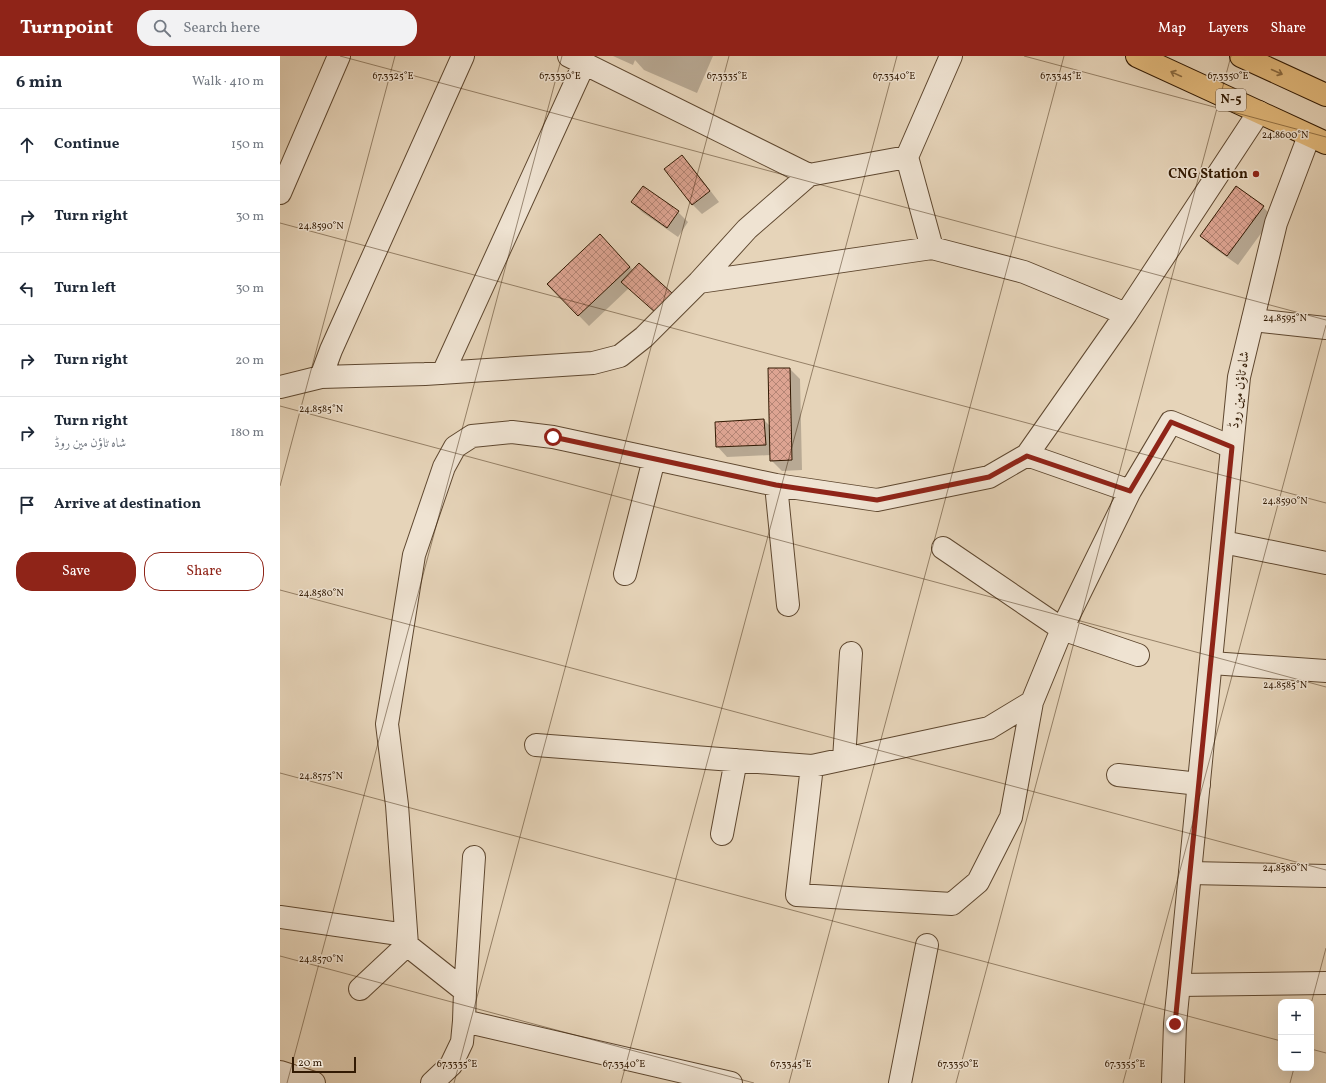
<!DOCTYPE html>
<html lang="en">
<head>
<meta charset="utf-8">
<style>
	body { margin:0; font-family:Vollkorn,Amiri,serif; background:#f2f2f3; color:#1f2937 }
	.controls { position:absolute; right:12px; bottom:12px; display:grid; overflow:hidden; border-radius:8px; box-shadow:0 4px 16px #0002 }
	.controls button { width:36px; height:36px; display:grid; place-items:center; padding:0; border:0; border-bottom:1px solid #e0e1e3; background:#fff; color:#1f2937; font:20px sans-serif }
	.scale { position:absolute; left:12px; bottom:10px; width:64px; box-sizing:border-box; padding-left:4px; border:2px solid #321a03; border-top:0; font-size:11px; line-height:14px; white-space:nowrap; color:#321a03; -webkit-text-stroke:3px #efe3d2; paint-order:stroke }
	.stop { position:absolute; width:12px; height:12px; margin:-9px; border:3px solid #8f2418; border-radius:50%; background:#fff }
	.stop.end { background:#8f2418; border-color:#fff; box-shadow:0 1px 4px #0008 }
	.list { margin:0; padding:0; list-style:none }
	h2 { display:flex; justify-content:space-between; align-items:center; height:52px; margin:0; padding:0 16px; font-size:17px }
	h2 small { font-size:13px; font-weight:400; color:#747a83 }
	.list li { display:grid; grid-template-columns:26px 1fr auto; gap:12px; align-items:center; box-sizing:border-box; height:72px; padding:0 16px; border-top:1px solid #e0e1e3 }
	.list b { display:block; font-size:15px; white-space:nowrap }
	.list p { margin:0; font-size:13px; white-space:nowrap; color:#747a83 }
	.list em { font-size:13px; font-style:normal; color:#747a83 }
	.actions { display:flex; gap:8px; padding:12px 16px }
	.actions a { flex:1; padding:9px 0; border:1px solid #8f2418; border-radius:16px; text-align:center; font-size:14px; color:#8f2418 }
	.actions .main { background:#8f2418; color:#fff }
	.icon { flex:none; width:22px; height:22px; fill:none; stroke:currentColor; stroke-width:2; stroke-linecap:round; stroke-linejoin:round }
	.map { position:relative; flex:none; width:1046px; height:1027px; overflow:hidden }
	header { display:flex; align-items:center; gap:24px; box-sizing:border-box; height:56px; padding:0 20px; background:#8f2418; color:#fff }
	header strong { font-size:19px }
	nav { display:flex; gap:22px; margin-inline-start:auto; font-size:14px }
	.search { width:280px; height:36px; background:#f2f2f3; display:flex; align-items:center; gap:10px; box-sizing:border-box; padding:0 14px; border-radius:16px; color:#747a83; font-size:15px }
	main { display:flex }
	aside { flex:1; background:#fff }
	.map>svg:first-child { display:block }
	.shadow { fill:#0003 }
	.building { fill:url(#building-cross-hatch); stroke:#321a03 }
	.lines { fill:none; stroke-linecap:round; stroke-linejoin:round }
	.minor-casing { stroke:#5f4830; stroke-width:24 }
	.tertiary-casing { stroke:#5f4830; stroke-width:24 }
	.trunk-casing { stroke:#321a03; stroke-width:24 }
	.minor { stroke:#efe3d2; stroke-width:22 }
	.tertiary { stroke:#efe3d2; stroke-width:22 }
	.trunk { stroke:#e3ba7c; stroke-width:22 }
	.oneway { stroke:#8a6a40 }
	.route { stroke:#8f2418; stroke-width:5 }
	.ticks { fill:none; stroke:#321a03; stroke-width:1; stroke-opacity:0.45 }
	.poi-dot { fill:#8f2418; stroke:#efe3d2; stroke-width:1.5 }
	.labels { text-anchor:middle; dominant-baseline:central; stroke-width:3; stroke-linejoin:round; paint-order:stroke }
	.shield { fill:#efe3d2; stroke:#6b5641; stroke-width:1 }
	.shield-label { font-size:13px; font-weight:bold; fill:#321a03 }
	.poi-label { font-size:14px; font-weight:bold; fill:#321a03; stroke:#efe3d2; text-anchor:end }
	.street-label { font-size:14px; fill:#321a03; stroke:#efe3d2 }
	.ticks-label { font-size:10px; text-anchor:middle; fill:#321a03; stroke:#efe3d2; stroke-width:3; stroke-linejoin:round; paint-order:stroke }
</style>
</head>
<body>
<header>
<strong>Turnpoint</strong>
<div class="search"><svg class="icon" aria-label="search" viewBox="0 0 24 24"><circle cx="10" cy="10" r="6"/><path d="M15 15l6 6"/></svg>Search here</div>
<nav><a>Map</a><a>Layers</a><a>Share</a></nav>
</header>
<main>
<aside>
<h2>6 min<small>Walk · 410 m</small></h2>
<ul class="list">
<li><svg class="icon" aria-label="ahead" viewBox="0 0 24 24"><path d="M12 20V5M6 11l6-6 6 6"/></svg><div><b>Continue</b></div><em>150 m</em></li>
<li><svg class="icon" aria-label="right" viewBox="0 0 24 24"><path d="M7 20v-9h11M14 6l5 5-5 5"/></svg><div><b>Turn right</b></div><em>30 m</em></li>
<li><svg class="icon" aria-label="left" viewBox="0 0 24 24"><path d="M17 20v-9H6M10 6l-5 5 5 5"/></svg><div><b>Turn left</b></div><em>30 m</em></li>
<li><svg class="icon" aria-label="right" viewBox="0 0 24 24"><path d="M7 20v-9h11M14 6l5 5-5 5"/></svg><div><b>Turn right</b></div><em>20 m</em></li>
<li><svg class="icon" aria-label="right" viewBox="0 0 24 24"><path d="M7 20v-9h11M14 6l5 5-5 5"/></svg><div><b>Turn right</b><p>شاہ ٹاؤن مین روڈ</p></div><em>180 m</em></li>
<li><svg class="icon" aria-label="arrive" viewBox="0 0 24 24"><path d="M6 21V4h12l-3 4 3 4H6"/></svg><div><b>Arrive at destination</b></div></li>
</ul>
<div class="actions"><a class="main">Save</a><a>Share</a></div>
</aside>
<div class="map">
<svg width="1046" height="1027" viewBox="0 0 1046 1027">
	<defs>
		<pattern id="building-cross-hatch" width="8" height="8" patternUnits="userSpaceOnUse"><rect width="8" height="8" fill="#dda492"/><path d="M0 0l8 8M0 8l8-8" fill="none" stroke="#b48575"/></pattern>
	</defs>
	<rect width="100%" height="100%" fill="#e6d4b9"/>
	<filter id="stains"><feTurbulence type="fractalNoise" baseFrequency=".005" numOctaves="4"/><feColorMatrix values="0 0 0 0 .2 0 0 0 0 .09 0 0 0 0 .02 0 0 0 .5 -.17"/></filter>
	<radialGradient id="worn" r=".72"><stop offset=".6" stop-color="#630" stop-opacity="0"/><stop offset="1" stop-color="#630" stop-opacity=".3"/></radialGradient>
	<path class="shadow" d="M333 0H433L417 37 364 14 355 4 353 9Z
		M402 101 412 111 439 146 422 158 412 148Z
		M352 146 398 156 408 166 398 181 362 156Z
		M983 151 993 161 958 209 931 190 921 180Z
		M330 190 353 214 349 232 309 270 268 228Z
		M510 313 520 323 522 414 502 415 491 404V399L447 401 437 390 484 364 491 371Z"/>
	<path class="building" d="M402 99 430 135 412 149 384 113Z
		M363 130 399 155 387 172 351 146Z
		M956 130 984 150 947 200 920 180Z
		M320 178 350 211 298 260 267 228Z
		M359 207 393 238 376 257 341 226Z
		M488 312H510L512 404 490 405Z
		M484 363 486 389 436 391 435 366Z"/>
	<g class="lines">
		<defs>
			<path id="minor" d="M289 0 529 119
				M0 137 59 0
				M652 192 627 101 671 0
				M419 226 652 192 744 216 846 258
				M973 264 1046 272
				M163 317 304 8
				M41 321 145 318 313 307 340 300 364 281 419 226 467 173 529 119 627 101
				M0 331 41 321 51 294 183 0
				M747 399 850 435
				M496 429 508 549
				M943 486 1046 507
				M663 492 782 573 858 599
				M345 518 374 403
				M931 607 1046 615
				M256 689 532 710 709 672 752 646
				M564 703 571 597
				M532 710 517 839 672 848 698 826 731 761 752 646 782 573 850 435 891 366 952 391
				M838 719 919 728
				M442 778 456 704
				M910 817 1046 820
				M0 861 126 879
				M899 929 1046 927
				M80 933 127 889
				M185 935 194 801
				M0 1016 34 1027
				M152 1027 171 1009 182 986 184 965
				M451 1027 184 965 185 935 127 889 117 749 107 668 134 499 164 411 175 391 192 380 232 376 273 381 496 429 597 444 709 421 747 399 846 258 979 56
				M620 1027 647 889"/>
			<path id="tertiary" d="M893 1027 895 968 959 321 996 167 1029 80"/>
			<path id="trunk" d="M857 0 1046 87
				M961 0 1046 39"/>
		</defs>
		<use href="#minor" class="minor-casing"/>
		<use href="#tertiary" class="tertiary-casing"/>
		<use href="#trunk" class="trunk-casing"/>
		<use href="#minor" class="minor"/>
		<use href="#tertiary" class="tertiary"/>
		<use href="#trunk" class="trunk"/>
	</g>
	<defs><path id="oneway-shaft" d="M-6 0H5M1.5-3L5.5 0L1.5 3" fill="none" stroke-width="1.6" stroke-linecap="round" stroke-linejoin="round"/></defs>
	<g class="oneway">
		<use href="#oneway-shaft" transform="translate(997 16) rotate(24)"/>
		<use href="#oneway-shaft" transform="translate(896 18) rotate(-155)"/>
	</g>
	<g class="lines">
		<path class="route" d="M273 381 496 429 597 444 709 421 747 400 850 435 891 366 952 391 895 968"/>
	</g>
	<path class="ticks" d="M60 0 1046 264M744 0 1046 81M0 167 1046 447M0 350 1046 631M0 430 115 0M0 534 1046 814M0 717 1001 985M0 900 474 1027M1031 948 1046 892M1031 993 1046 997M7 1027 282 0M174 1027 449 0M341 1027 617 0M509 1027 784 0M676 1027 951 0M843 1027 1046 269M1010 1027 1014 1012"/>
	<circle class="poi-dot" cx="976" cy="118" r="4"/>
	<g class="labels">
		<rect class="shield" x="936" y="33" width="30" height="22" rx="3"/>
		<g class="shield-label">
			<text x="951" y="44">N-5</text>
		</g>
		<g class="poi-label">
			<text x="968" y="118">CNG Station</text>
		</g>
		<g class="street-label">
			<text transform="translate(960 334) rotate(-82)">شاہ ٹاؤن مین روڈ</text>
		</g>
	</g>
	<g class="ticks-label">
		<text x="113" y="23">67.3325°E</text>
		<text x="280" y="23">67.3330°E</text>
		<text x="447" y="23">67.3335°E</text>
		<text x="614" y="23">67.3340°E</text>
		<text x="781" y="23">67.3345°E</text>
		<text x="948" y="23">67.3350°E</text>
		<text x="1005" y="82">24.8600°N</text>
		<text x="41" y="173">24.8590°N</text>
		<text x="1005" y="265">24.8595°N</text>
		<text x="41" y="356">24.8585°N</text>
		<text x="1005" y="448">24.8590°N</text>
		<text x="41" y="540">24.8580°N</text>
		<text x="1005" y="632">24.8585°N</text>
		<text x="41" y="723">24.8575°N</text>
		<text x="1005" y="815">24.8580°N</text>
		<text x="41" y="906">24.8570°N</text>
		<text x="177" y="1011">67.3335°E</text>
		<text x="344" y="1011">67.3340°E</text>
		<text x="511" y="1011">67.3345°E</text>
		<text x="678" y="1011">67.3350°E</text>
		<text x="845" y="1011">67.3355°E</text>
	</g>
	<rect width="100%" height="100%" filter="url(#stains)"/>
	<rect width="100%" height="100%" fill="url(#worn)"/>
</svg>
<div class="controls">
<button>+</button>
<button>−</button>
</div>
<div class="scale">20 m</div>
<div class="stop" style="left:273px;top:381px"></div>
<div class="stop end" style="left:895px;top:968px"></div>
</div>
</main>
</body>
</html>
